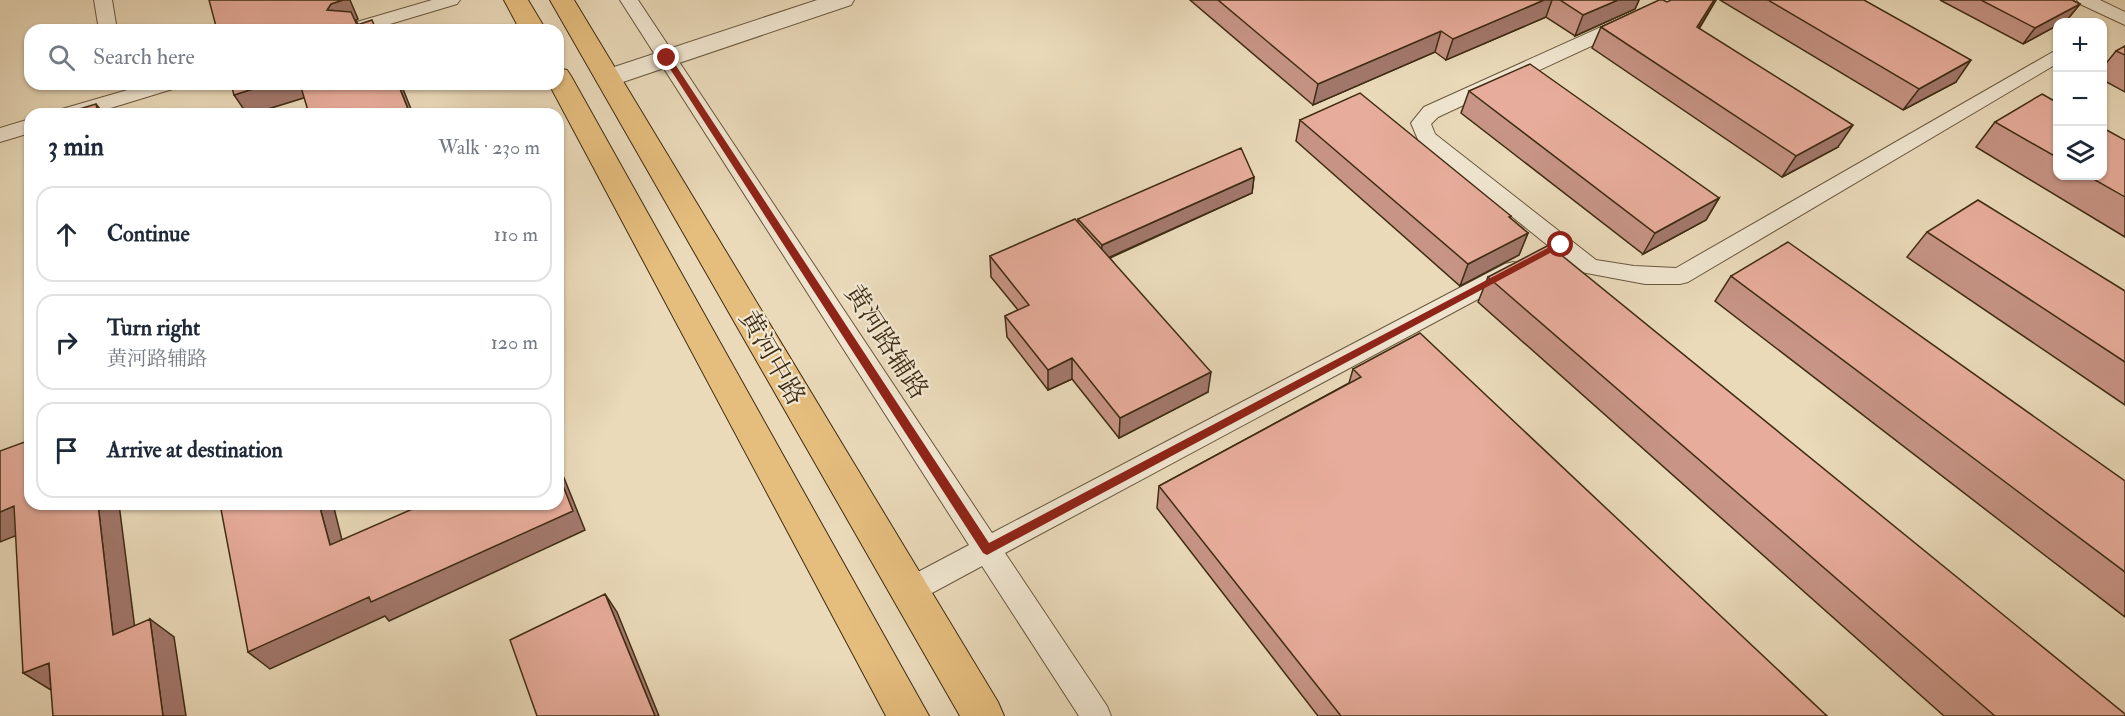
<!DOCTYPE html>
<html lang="en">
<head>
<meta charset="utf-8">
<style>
	body { margin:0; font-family:"IM FELL Double Pica","Noto Serif SC",serif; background:#f2f2f3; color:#1f2937 }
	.controls { position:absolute; right:18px; top:18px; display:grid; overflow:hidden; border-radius:12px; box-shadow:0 2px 4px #0004 }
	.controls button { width:54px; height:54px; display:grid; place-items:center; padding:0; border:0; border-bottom:2px solid #e0e1e3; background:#fff; color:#1f2937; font:30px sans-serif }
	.stop { position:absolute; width:18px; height:18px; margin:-14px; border:4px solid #8f2418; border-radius:50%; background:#fff }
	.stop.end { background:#8f2418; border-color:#fff; box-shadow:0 2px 6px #0008 }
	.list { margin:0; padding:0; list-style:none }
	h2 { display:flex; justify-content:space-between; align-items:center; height:78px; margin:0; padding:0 24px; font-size:26px }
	h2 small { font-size:20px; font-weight:400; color:#747a83 }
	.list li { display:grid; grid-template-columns:39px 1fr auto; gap:18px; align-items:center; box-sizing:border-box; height:96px; margin:0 12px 12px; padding:0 12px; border:2px solid #e0e1e3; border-radius:18px }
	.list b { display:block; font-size:22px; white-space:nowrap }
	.list p { margin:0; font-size:20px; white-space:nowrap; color:#747a83 }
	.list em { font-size:20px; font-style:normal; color:#747a83 }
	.icon { flex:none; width:33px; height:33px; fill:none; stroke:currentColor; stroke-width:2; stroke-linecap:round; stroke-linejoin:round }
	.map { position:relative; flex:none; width:2125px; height:716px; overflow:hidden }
	.search { position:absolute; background:#fff; box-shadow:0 2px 4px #0004; left:24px; top:24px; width:540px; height:66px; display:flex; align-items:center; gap:15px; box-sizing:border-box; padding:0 21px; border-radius:18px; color:#747a83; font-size:22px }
	.panel { position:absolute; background:#fff; box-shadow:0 2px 4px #0004; left:24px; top:108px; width:540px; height:402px; border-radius:18px }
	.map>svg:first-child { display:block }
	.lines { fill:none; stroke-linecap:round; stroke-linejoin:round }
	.service-casing { stroke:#6a583d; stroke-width:2 }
	.minor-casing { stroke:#6a583d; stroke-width:2 }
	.primary-casing { stroke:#3f2c13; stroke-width:2 }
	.service { fill:#f1e7d2; fill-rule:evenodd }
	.minor { fill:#f1e7d2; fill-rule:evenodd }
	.primary { fill:#e5bd7d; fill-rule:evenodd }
	.wall { fill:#c79485; stroke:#3f2c13; stroke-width:1.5 }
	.shaded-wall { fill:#a2786c; stroke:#3f2c13; stroke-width:1.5 }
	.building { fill:#e7ac9b; stroke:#3f2c13; stroke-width:1.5 }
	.route { fill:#8f2418 }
	.labels { text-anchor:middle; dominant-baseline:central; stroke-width:4.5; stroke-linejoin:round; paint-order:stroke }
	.street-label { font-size:26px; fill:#3f2c13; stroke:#f1e7d2 }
</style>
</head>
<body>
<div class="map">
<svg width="2125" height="716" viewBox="0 0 2125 716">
	<rect width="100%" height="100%" fill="#eadaba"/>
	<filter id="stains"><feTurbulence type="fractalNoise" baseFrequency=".00333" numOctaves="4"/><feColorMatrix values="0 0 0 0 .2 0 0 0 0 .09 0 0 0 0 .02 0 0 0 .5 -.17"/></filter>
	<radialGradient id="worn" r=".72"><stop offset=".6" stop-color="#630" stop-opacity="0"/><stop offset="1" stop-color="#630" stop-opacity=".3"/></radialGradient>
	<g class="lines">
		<defs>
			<path id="service" d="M94 0H112L117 30H99Z
				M432 0H460L457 4 370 30H341L343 26Z
				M620 0H638L992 533 1505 264 1513 262 1521 264 1524 270 1521 276 1005 553 1107 706 1111 716H1079L982 566 919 600 909 604 899 600 895 591 899 582 969 545Z
				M1661 0H1685L1682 4 1438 117 1431 124 1435 134 1596 260 1634 266 1676 268 2058 49V63L1688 282 1680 284H1645L1581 272 1419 142 1411 123 1424 107Z
				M2077 0H2100L2125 12V25L2080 4Z
				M148 84H179L176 88 91 114H59L62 109Z
				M30 119V133L0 142V128Z"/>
			<path id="minor" d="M817 0H854L851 5 617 84 608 86 599 84 595 78 599 72Z"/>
			<path id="primary" d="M504 0H528L546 30H520Z
				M550 0H574L998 702 1004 716H960Z
				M558 68 567 70 571 76 929 716H886L549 84H558Z"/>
		</defs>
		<use href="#service" class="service-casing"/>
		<use href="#minor" class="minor-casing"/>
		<use href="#primary" class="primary-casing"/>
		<use href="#service" class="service"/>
		<use href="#minor" class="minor"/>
		<use href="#primary" class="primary"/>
	</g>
	<path class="wall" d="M1190 0H1639L1635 9 1575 36 1546 17 1446 60 1435 52 1313 105Z
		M1716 0 1699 29 1838 147 1782 177 1592 48 1601 27 1667 2Z
		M1720 0H1864L1956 82 1903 110Z
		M1940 0H2072L2080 4 2067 20 2023 44Z
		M2125 46V92L2103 80V67L2116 51Z
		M1469 91 1719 198 1706 220 1643 254 1461 113Z
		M2058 103V176H2103L2125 140V237L1976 147 1995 122Z
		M1300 120 1511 216 1510 218 1528 233 1519 255 1460 286 1296 141Z
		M1254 177 1252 193 1110 258 1208 392 1119 438 1072 379 1048 390 1007 337 1005 316 1018 310 991 277 990 256 1078 223V219Z
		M1927 232 2125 291V405L1907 257Z
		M1731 276 2125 481V617L1715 301Z
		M1488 277 2125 716H1944L1478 302Z
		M1353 369 1827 716H1318L1157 508 1159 486 1349 383Z"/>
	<path class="shaded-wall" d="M343 0H350L358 19 356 20 361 30 327 10 331 4Z
		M1544 0H1552L1546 17 1446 60 1453 39Z
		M1618 0H1639L1635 9 1575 36 1583 15Z
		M1714 0H1716L1686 49 1697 27Z
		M2080 4 2067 20 2063 22H2058V25L2023 44 2035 28Z
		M1441 31 1435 52 1313 105 1318 84Z
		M1971 60 1956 82 1903 110 1919 89Z
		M269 84H302L310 96 252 114H247L234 95Z
		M398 84H401L413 114H410Z
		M96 104 104 114H98Z
		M1853 125 1838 147 1782 177 1796 156Z
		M1254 177 1252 193 1101 261 1102 245Z
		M1719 198 1706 220 1643 254 1655 233Z
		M1528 233 1519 255 1460 286 1468 264Z
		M1072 358V379L1048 390V370Z
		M1211 372 1208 392 1119 438 1120 418Z
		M558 463 585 530 389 621 385 616 270 669 248 652 558 473Z
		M98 504H119L138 653 113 635Z
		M319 504H333L348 564 330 545Z
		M14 506 40 526 0 542V512Z
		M605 594 617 612 659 716H655Z
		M150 619 174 637 186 716H163Z
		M49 663 51 690 23 673Z"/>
	<path class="building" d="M209 0H343L331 4 327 10 351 12 357 25 372 20 376 30H217Z
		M1218 0H1544L1453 39 1441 31 1318 84Z
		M1560 0H1618L1583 15Z
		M1659 0H1663L1667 2 1671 0H1714L1697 27 1853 125 1796 156 1601 27Z
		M1768 0H1864L1971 60 1919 89Z
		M1981 0H2072L2080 4 2035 28Z
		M2125 46V55L2116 51Z
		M1530 64 1719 198 1655 233 1469 91Z
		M231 84H269L234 95Z
		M300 84H398L410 114H309Z
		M1360 93 1511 216 1509 217 1528 233 1468 264 1300 120Z
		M2042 94 2058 103V158L1995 122Z
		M96 104 98 114H63Z
		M2103 128 2125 140V197L2088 176H2103Z
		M1241 148 1254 177 1102 245 1078 219Z
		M1978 200 2125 291V362L1927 232Z
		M1075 219 1211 372 1120 418 1072 358 1048 370 1005 316 1029 305 990 256Z
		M1788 242 2125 481V572L1731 276Z
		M1549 245 2125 714V716H1995L1488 277Z
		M1420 333 1827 716H1341L1159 486 1361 377 1353 369Z
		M30 440V504H98L113 635 150 619 163 716H53L49 663 23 673 14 506 0 512V451Z
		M558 473 573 511 371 602 369 597 248 652 220 504H319L330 545 424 504H558Z
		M605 594 655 716H537L510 640Z"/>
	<path class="route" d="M667 56 671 58 989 543 1557 243 1561 242 1565 245 987 555 983 553 663 58Z"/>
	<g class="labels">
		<g class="street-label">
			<text transform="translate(886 342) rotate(57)">黄河路辅路</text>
			<text transform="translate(772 358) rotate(60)">黄河中路</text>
		</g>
	</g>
	<rect width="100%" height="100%" filter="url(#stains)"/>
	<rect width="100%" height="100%" fill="url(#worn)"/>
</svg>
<div class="controls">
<button>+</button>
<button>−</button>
<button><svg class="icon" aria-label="layers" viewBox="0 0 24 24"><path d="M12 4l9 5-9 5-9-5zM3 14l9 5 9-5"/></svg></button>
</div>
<div class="stop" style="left:1561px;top:245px"></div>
<div class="stop end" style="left:667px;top:58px"></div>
<div class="search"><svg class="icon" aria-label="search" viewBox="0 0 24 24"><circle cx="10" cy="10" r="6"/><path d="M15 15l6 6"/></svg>Search here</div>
<section class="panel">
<h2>3 min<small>Walk · 230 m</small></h2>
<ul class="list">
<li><svg class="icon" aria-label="ahead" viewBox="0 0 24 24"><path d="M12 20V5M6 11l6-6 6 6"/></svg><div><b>Continue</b></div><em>110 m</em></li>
<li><svg class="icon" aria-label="right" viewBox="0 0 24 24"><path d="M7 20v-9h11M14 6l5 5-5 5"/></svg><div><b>Turn right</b><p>黄河路辅路</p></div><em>120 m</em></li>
<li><svg class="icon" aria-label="arrive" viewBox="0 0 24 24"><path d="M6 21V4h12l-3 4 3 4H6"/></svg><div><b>Arrive at destination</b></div></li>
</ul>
</section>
</div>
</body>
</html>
